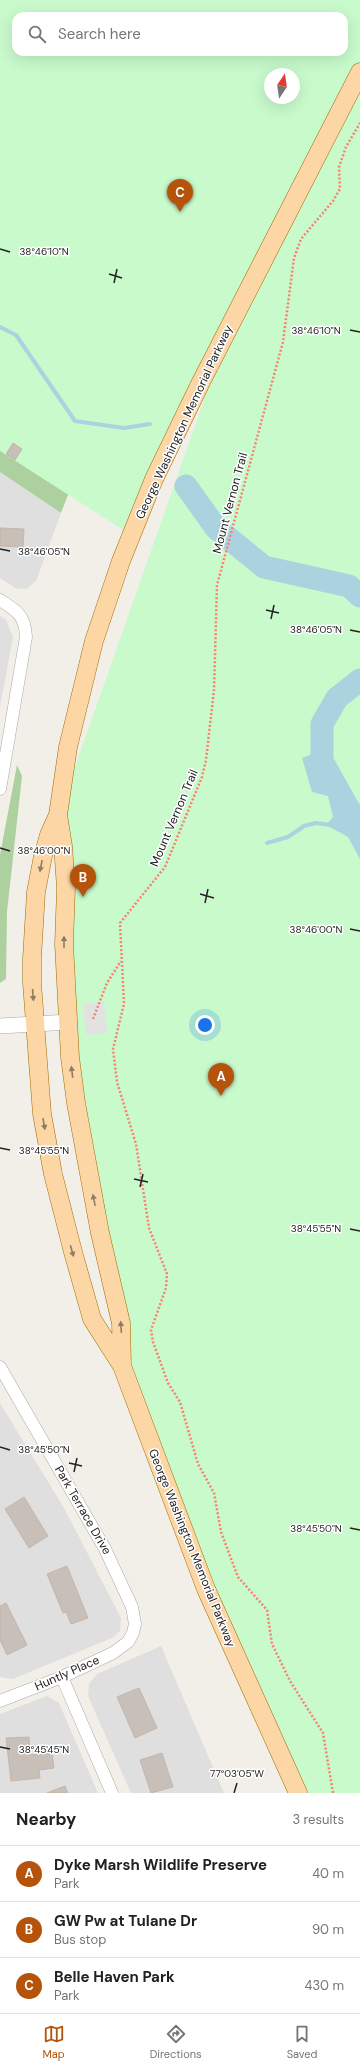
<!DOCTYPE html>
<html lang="en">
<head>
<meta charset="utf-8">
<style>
	body { margin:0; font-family:"DM Sans",sans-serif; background:#f2f2f2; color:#202124 }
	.compass { position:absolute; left:264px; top:68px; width:36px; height:36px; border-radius:50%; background:#fff; box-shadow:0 4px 16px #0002; rotate:13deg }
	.you { position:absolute; left:205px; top:1025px; width:14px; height:14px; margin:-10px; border:3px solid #fff; border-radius:50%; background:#1a73e8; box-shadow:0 0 0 6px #1a73e833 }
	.badge { display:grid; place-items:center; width:26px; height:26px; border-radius:50%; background:#b45309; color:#fff; font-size:13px; font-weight:700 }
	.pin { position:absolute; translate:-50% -33px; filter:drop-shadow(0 1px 2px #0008) }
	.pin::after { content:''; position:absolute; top:21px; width:14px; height:12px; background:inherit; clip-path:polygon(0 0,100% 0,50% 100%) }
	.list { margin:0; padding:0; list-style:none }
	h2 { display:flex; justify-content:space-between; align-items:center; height:52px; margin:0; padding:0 16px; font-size:17px }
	h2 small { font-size:13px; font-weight:400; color:#757577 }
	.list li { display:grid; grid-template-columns:26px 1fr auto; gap:12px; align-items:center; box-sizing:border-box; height:56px; padding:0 16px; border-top:1px solid #e0e0e0 }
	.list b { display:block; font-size:15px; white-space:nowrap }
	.list p { margin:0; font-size:13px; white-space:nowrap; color:#757577 }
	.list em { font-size:13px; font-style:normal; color:#757577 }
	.icon { flex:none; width:22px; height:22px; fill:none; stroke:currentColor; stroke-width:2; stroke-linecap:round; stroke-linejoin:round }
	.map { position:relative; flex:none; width:360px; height:1793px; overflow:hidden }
	.search { position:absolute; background:#fff; box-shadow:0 4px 16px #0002; left:12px; right:12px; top:12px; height:44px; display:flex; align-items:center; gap:10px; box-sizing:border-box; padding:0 14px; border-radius:12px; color:#757577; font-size:15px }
	.sheet { height:220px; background:#fff }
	nav { display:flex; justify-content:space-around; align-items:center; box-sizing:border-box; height:56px; border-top:1px solid #e0e0e0; background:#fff; font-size:11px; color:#757577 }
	nav a { display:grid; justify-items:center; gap:2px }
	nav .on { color:#b45309 }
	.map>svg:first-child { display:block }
	.residential { fill:#e0dfdf }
	.forest { fill:#add19e }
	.park { fill:#c8facc; fill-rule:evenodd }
	.parking { fill:#e2e2e2 }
	.water { fill:#aad3df }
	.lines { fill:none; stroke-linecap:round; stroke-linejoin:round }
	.stream { stroke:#aad3df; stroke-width:4 }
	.river { stroke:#aad3df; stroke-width:23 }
	.building { fill:#c7bfb8; stroke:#c4b6ab }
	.minor-casing { stroke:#a9a9a9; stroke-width:13 }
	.tertiary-casing { stroke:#a9a9a9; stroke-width:16 }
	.primary-casing { stroke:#a06b00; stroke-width:19 }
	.path { stroke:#fa8072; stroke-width:2.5; stroke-dasharray:2 2; stroke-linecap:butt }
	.minor { stroke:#fff; stroke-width:12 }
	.tertiary { stroke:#fff; stroke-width:15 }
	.primary { stroke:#fcd6a4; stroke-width:18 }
	.oneway { fill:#8f7c63 }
	.ticks { fill:none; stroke:#222; stroke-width:1.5 }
	.labels { text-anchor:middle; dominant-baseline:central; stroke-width:3; stroke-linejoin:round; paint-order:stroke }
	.street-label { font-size:12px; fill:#222; stroke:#fff }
	.ticks-label { font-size:10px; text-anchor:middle; fill:#222; stroke:#fff; stroke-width:3; stroke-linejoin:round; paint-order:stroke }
</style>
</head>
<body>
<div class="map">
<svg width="360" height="1793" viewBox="0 0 360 1793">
	<rect width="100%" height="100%" fill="#f2efe9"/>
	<path class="residential" d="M0 472 61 513 36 581 26 589 15 588 0 578Z
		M0 616 6 620 13 637 0 707Z
		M0 1403 64 1508 121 1618 120 1631 112 1638 13 1679 0 1677Z
		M161 1646 224 1793H131L88 1696 89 1684 97 1674Z
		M47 1696 59 1703 98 1793H0V1714Z"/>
	<path class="forest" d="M0 395 95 426 61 513 0 472Z
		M17 765 22 776 7 912 6 979 0 983V855Z"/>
	<path class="park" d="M0 0H360V1793H300L122 1366 89 1173 58 815 228 332 131 535 0 451ZM16 16H344V52H16ZM270 74H294V98H270Z"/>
	<path class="parking" d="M104 1002 107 1033 86 1035 83 1004Z"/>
	<path class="water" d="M331 747 332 756 350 791 360 805V859L348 837 326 825 333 817 328 796 312 792 302 758Z"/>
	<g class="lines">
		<path class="stream" d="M0 327 16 335 75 421 124 428 150 424
			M267 843 288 837 304 826 316 823 330 825"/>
		<path class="river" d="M186 486 216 528 264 567 349 586 360 596
			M360 680 337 698 322 724V761L360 829"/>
	</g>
	<path class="building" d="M13 443 22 449 15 460 6 454Z
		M0 528 24 529 23 547 0 546Z
		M24 1497 48 1536 29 1548 5 1509Z
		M67 1566 88 1618 71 1624 66 1612 63 1613 47 1574Z
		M6 1603 27 1645 7 1655 0 1640V1606Z
		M139 1688 157 1728 135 1738 117 1697Z
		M29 1737 30 1755 52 1753 54 1768 39 1770 40 1778 11 1781 6 1738Z
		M162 1753 173 1787 151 1793 140 1760Z
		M65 1786 68 1793H47Z"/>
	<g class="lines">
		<defs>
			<path id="minor" d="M0 600C17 611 25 615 26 637L0 789
				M0 1367 105 1549 132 1607 135 1624 133 1633 128 1642 113 1653 62 1677 0 1701
				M62 1677 112 1793"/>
			<path id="tertiary" d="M0 1026 69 1022"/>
			<path id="primary" d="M58 815 63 846 66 888 64 944 70 1057 76 1103 100 1233 121 1323 122 1366
				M298 1793 206 1589 122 1366 92 1319 73 1252 53 1174 42 1114 32 983V958L36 892 43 856 49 835 58 815 68 747 94 641 121 561 154 479 201 382 360 72"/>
		</defs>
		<use href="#minor" class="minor-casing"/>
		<use href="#tertiary" class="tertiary-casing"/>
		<use href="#primary" class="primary-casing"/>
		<path class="path" d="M93 1019 107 983 121 961
			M333 1793 323 1733 290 1681 272 1644 267 1610 238 1577 221 1532 214 1493 198 1464 180 1402 168 1383 153 1342 151 1330 166 1288 167 1274 149 1228 136 1144 117 1082 113 1049 124 1004 120 923 165 867 202 777 206 760 214 690 217 585 283 342 294 258 301 239 333 201 340 189 339 167 346 147 360 123"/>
		<use href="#minor" class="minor"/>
		<use href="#tertiary" class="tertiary"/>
		<use href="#primary" class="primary"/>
	</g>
	<defs><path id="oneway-solid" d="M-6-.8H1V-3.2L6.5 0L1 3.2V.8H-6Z"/></defs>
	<g class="oneway">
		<use href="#oneway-solid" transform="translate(41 866) rotate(101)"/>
		<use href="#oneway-solid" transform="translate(64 942) rotate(-90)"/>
		<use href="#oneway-solid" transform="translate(33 995) rotate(86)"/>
		<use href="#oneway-solid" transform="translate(72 1072) rotate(-97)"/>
		<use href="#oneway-solid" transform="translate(44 1124) rotate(80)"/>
		<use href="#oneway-solid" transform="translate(94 1200) rotate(-101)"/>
		<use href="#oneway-solid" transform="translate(72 1251) rotate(75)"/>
		<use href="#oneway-solid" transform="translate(121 1327) rotate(-94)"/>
	</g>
	<path class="ticks" d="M0 249 10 252M109 274 122 278M114 283 117 269M350 330 360 332M0 549 10 551M266 610 279 613M271 619 274 605M350 630 360 632M0 848 10 851M200 894 214 898M205 903 208 889M350 929 360 931M0 1148 10 1150M134 1179 148 1182M140 1187 143 1174M350 1229 360 1231M0 1447 10 1450M69 1463 82 1466M74 1472 77 1458M350 1528 360 1530M0 1747 10 1749M234 1793 237 1783"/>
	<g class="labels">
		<g class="street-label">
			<text transform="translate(184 422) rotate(-65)">George Washington Memorial Parkway</text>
			<text transform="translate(230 503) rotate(-75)">Mount Vernon Trail</text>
			<text transform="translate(174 818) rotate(-67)">Mount Vernon Trail</text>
			<text transform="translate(83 1510) rotate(60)">Park Terrace Drive</text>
			<text transform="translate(192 1548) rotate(68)">George Washington Memorial Parkway</text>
			<text transform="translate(67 1673) rotate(-24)">Huntly Place</text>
		</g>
	</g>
	<g class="ticks-label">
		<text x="44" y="255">38°46'10"N</text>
		<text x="316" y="334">38°46'10"N</text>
		<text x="44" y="555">38°46'05"N</text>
		<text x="316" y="633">38°46'05"N</text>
		<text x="44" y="854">38°46'00"N</text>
		<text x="316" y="933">38°46'00"N</text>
		<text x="44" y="1154">38°45'55"N</text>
		<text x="316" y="1232">38°45'55"N</text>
		<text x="44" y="1453">38°45'50"N</text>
		<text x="316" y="1532">38°45'50"N</text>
		<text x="44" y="1753">38°45'45"N</text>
		<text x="237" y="1777">77°03'05"W</text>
	</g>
</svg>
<svg class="compass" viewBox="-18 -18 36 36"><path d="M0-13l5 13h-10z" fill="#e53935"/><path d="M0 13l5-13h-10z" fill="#757577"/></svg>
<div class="you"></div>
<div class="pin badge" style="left:221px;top:1096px">A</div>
<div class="pin badge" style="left:83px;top:897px">B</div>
<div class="pin badge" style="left:180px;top:212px">C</div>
<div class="search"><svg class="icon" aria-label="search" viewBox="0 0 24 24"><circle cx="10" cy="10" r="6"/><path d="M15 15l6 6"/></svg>Search here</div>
</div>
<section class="sheet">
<h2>Nearby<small>3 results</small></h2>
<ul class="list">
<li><span class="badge">A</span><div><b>Dyke Marsh Wildlife Preserve</b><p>Park</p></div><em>40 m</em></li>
<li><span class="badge">B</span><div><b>GW Pw at Tulane Dr</b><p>Bus stop</p></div><em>90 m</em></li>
<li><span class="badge">C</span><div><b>Belle Haven Park</b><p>Park</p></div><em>430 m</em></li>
</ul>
</section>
<nav>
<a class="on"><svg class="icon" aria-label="map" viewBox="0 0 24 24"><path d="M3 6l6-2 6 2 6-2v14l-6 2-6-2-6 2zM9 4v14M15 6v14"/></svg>Map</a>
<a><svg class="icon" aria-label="directions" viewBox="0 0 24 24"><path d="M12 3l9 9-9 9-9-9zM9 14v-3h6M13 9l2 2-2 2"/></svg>Directions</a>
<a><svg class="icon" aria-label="saved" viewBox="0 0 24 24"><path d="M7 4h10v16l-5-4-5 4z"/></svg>Saved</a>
</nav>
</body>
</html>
